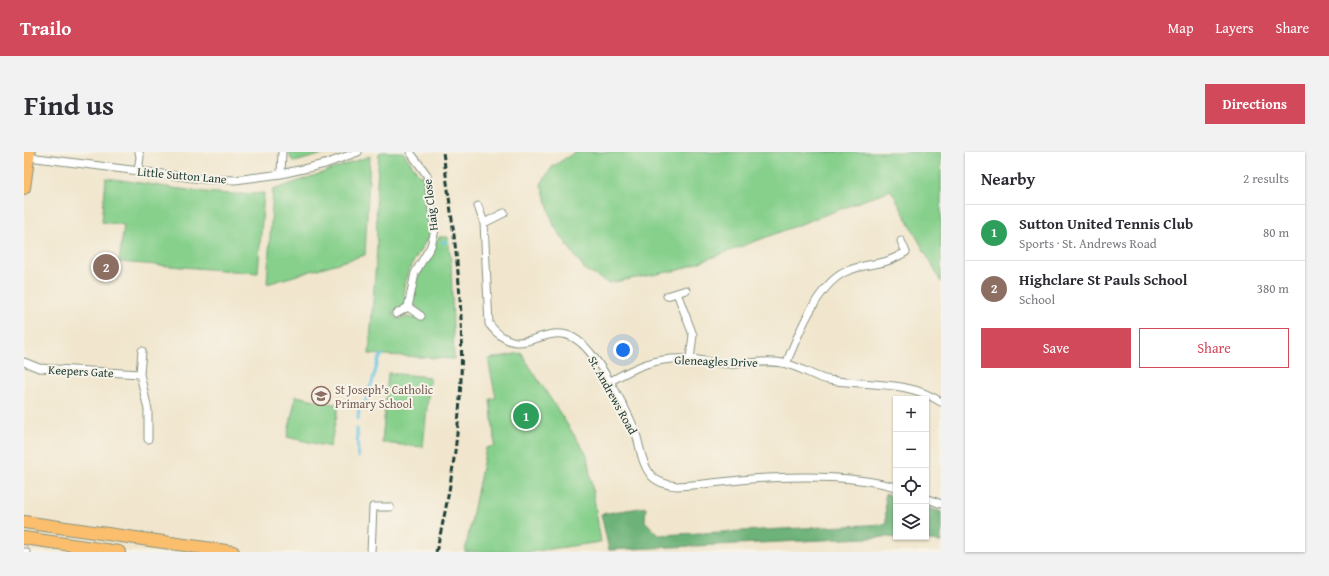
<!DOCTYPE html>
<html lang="en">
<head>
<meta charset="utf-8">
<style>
	body { margin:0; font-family:"Gentium Book Plus",serif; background:#f2f2f3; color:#2b2b33 }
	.controls { position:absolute; right:12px; bottom:12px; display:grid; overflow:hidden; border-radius:0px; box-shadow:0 1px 3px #0004 }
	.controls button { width:36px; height:36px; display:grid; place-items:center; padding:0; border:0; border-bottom:1px solid #e1e1e2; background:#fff; color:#2b2b33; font:20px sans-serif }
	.you { position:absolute; left:599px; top:198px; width:14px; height:14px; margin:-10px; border:3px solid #fff; border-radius:50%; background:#1a73e8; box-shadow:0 0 0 6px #1a73e833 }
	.badge { display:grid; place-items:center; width:26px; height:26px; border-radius:50%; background:#d1495b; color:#fff; font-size:13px; font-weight:700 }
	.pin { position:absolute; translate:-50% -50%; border:2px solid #fff; box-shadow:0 1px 4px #0006 }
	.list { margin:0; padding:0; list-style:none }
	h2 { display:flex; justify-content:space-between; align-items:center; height:52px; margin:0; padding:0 16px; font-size:17px }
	h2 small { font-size:13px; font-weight:400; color:#7c7c81 }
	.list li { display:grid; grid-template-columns:26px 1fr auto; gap:12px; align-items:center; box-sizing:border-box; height:56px; padding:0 16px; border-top:1px solid #e1e1e2 }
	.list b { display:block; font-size:15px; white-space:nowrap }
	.list p { margin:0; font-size:13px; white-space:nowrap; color:#7c7c81 }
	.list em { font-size:13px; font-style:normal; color:#7c7c81 }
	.actions { display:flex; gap:8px; padding:12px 16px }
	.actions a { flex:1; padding:9px 0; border:1px solid #d1495b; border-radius:0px; text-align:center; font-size:14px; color:#d1495b }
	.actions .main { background:#d1495b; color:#fff }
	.icon { flex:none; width:22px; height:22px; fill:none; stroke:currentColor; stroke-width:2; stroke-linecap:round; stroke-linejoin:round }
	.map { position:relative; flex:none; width:917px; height:400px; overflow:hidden; border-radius:0px }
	header { display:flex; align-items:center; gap:24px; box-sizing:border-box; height:56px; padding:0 20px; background:#d1495b; color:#fff }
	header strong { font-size:19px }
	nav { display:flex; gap:22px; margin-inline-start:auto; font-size:14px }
	.intro { display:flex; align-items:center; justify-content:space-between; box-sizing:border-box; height:96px; padding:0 24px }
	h1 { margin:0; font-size:28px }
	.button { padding:10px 18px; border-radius:0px; background:#d1495b; color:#fff; font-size:14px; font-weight:700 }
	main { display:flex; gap:24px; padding:0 24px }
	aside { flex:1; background:#fff; border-radius:0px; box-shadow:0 1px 3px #0004 }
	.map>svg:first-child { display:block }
	.green { fill:#87d08c; stroke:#538660 }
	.forest { fill:#6db278; stroke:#467856 }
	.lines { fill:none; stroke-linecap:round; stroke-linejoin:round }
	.stream { stroke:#66c6e4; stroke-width:3 }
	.street-casing { stroke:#889280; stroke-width:9 }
	.primary-casing { stroke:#889280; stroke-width:14 }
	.street { stroke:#fff; stroke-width:7 }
	.primary { stroke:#fabe6d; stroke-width:12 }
	.rail { stroke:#1f3d34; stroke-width:3; stroke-dasharray:6 3; stroke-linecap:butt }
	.labels { text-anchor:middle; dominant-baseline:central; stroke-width:4; stroke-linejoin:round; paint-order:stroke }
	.street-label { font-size:12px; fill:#1f3d34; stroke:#f7f3e8 }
	.education-label { font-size:12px; fill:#785e54; stroke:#f7f3e8; text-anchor:start }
</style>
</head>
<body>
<header>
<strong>Trailo</strong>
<nav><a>Map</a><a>Layers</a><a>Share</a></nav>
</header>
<div class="intro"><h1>Find us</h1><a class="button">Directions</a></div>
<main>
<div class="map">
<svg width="917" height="400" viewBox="0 0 917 400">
	<rect width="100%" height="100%" fill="#f7f3e8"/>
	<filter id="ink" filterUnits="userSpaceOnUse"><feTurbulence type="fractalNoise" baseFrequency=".025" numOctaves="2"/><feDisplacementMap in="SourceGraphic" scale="8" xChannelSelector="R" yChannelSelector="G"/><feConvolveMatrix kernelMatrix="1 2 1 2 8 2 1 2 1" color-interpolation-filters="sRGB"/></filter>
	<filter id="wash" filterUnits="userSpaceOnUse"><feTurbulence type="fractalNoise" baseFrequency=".012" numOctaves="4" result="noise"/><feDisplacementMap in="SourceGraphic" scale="16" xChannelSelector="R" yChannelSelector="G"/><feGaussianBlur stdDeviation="0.9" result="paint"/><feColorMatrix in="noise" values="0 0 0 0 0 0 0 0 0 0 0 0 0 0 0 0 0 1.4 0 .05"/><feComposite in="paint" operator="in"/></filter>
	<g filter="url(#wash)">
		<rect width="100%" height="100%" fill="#f1e6cd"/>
		<path class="green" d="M265 0H306L271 10 267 7Z
			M358 0H379L396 24 399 23 407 80 406 87H403C394 103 377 125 380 144L382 145 379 155 369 160 372 166 374 165 375 167 383 165 391 167 393 165 399 169 402 164 396 160 390 152 392 129 415 85H424L427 109 430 207 345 202 353 96 352 46 355 1Z
			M551 0H917V130L867 38 655 118 585 131 561 118 530 74 517 32 528 15Z
			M346 4 341 103 243 132 249 38Z
			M82 26C134 32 188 46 240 41L234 121 95 110 100 73 78 70Z
			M497 201 563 303 577 390 504 400H441L462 296 471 294 466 247 472 246 464 207Z
			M364 221 406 225 399 295 358 291Z
			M272 244 315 253 306 295 263 285Z"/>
		<path class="forest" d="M861 342 872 345V385H902V355L917 360V390L864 385 585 398 577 362 622 355 621 369 635 383 862 372Z"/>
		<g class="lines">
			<path class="stream" d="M419 90H422
				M334 267 335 253 342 250 343 240 348 231 354 209 358 203
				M333 277 334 305"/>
		</g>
	</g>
	<g filter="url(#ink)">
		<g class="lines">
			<defs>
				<path id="street" d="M5 5 178 27 211 28 257 22 301 12 334 0
					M114 19 116 5 115 0
					M257 22 258 0
					M454 54 460 71 465 172C503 221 527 148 569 204 582 221 602 256 610 276 616 290 616 309 626 322 632 330 642 333 653 334 683 333 713 327 744 326 786 324 831 324 872 335
					M460 71 480 61
					M653 141 669 183 666 207
					M643 144 662 138
					M384 155 397 164
					M372 162 384 155 391 121 407 94 411 78 403 23 386 0
					M118 199 116 222 124 258V287
					M0 210 15 216 116 222
					M762 212C773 185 793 133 821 120 833 114 847 113 860 110 867 108 875 104 882 100L877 89
					M585 230C613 214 632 205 665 207 679 208 693 212 708 212 725 212 745 207 762 212 777 215 789 225 805 228 843 234 884 228 917 250
					M902 346 917 352
					M0 400H2
					M347 400 349 355H366"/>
				<path id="primary" d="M0 36 5 0
					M0 370 209 400
					M0 386 95 400"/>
			</defs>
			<use href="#street" class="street-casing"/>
			<use href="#primary" class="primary-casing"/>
			<use href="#street" class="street"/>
			<use href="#primary" class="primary"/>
			<path class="rail" d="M412 400C431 324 440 245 437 166 435 110 426 55 419 0"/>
		</g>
	</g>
	<defs>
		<symbol id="school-ring" viewBox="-11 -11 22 22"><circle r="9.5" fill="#f7f3e8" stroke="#8d6e63" stroke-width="1.5"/><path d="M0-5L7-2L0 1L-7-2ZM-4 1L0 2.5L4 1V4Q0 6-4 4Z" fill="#8d6e63"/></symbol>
	</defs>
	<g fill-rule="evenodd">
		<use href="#school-ring" x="286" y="233" width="22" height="22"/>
	</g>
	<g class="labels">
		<g class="street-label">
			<text transform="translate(158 23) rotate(5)">Little Sutton Lane</text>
			<text transform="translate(406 53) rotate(-97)">Haig Close</text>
			<text transform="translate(692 209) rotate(2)">Gleneagles Drive</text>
			<text transform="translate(57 219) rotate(3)">Keepers Gate</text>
			<text transform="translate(589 243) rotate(61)">St. Andrews Road</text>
		</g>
		<g class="education-label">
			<text x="311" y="237">St Joseph's Catholic<tspan x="311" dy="14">Primary School</tspan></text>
		</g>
	</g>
</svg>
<div class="controls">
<button>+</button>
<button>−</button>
<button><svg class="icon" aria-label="locate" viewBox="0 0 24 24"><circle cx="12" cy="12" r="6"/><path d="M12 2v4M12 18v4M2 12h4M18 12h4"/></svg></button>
<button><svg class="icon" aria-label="layers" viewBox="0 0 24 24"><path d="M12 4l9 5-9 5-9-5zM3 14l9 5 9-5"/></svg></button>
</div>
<div class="you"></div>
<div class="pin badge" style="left:502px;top:264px;background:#2e9e5b">1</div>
<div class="pin badge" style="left:82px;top:115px;background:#8d6e63">2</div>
</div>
<aside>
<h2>Nearby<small>2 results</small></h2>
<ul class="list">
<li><span class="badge" style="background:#2e9e5b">1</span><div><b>Sutton United Tennis Club</b><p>Sports · St. Andrews Road</p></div><em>80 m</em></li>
<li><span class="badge" style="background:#8d6e63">2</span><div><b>Highclare St Pauls School</b><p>School</p></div><em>380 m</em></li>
</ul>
<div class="actions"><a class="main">Save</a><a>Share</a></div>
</aside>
</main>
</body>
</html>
